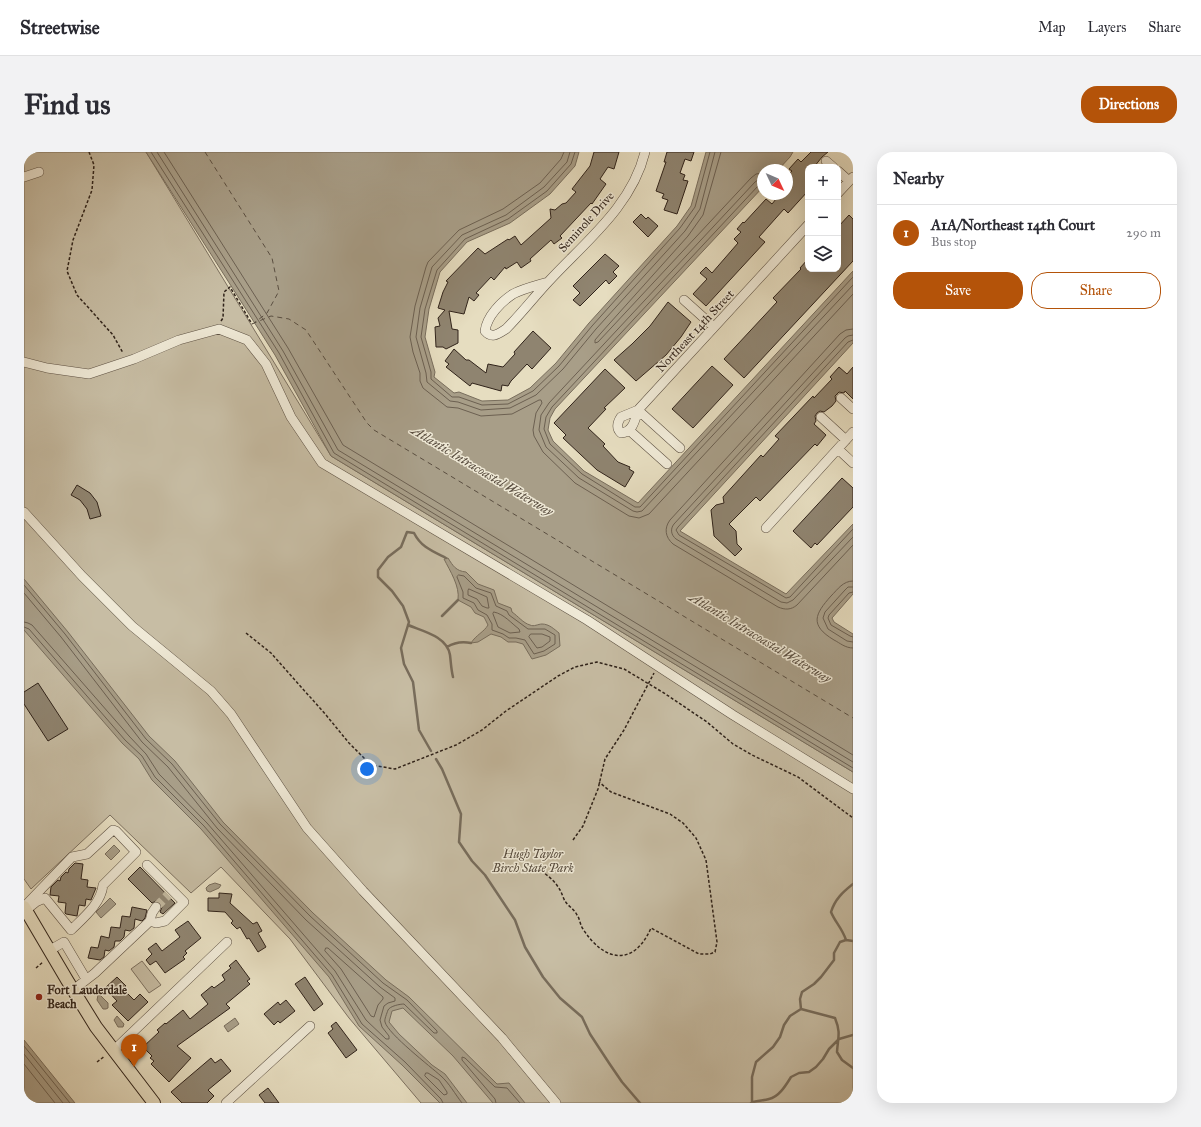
<!DOCTYPE html>
<html lang="en">
<head>
<meta charset="utf-8">
<style>
	body { margin:0; font-family:"IM FELL Great Primer",serif; background:#f2f2f3; color:#2b2b33 }
	.controls { position:absolute; right:12px; top:12px; display:grid; overflow:hidden; border-radius:8px; box-shadow:0 4px 16px #0002 }
	.controls button { width:36px; height:36px; display:grid; place-items:center; padding:0; border:0; border-bottom:1px solid #e1e1e2; background:#fff; color:#2b2b33; font:20px sans-serif }
	.compass { position:absolute; left:733px; top:12px; width:36px; height:36px; border-radius:50%; background:#fff; box-shadow:0 4px 16px #0002; rotate:134deg }
	.you { position:absolute; left:343px; top:617px; width:14px; height:14px; margin:-10px; border:3px solid #fff; border-radius:50%; background:#1a73e8; box-shadow:0 0 0 6px #1a73e833 }
	.badge { display:grid; place-items:center; width:26px; height:26px; border-radius:50%; background:#b45309; color:#fff; font-size:13px; font-weight:700 }
	.pin { position:absolute; translate:-50% -33px; filter:drop-shadow(0 1px 2px #0008) }
	.pin::after { content:''; position:absolute; top:21px; width:14px; height:12px; background:inherit; clip-path:polygon(0 0,100% 0,50% 100%) }
	.list { margin:0; padding:0; list-style:none }
	h2 { display:flex; justify-content:space-between; align-items:center; height:52px; margin:0; padding:0 16px; font-size:17px }
	h2 small { font-size:13px; font-weight:400; color:#7c7c81 }
	.list li { display:grid; grid-template-columns:26px 1fr auto; gap:12px; align-items:center; box-sizing:border-box; height:56px; padding:0 16px; border-top:1px solid #e1e1e2 }
	.list b { display:block; font-size:15px; white-space:nowrap }
	.list p { margin:0; font-size:13px; white-space:nowrap; color:#7c7c81 }
	.list em { font-size:13px; font-style:normal; color:#7c7c81 }
	.actions { display:flex; gap:8px; padding:12px 16px }
	.actions a { flex:1; padding:9px 0; border:1px solid #b45309; border-radius:16px; text-align:center; font-size:14px; color:#b45309 }
	.actions .main { background:#b45309; color:#fff }
	.icon { flex:none; width:22px; height:22px; fill:none; stroke:currentColor; stroke-width:2; stroke-linecap:round; stroke-linejoin:round }
	.map { position:relative; flex:none; width:829px; height:951px; overflow:hidden; border-radius:16px }
	header { display:flex; align-items:center; gap:24px; box-sizing:border-box; height:56px; padding:0 20px; background:#fff; border-bottom:1px solid #e1e1e2 }
	header strong { font-size:19px }
	nav { display:flex; gap:22px; margin-inline-start:auto; font-size:14px }
	.intro { display:flex; align-items:center; justify-content:space-between; box-sizing:border-box; height:96px; padding:0 24px }
	h1 { margin:0; font-size:28px }
	.button { padding:10px 18px; border-radius:16px; background:#b45309; color:#fff; font-size:14px; font-weight:700 }
	main { display:flex; gap:24px; padding:0 24px }
	aside { flex:1; background:#fff; border-radius:16px; box-shadow:0 4px 16px #0002 }
	.map>svg:first-child { display:block }
	.green { fill:#c7bda4; stroke:#7c705f }
	.water { fill:#a89e88; stroke:#786d5c }
	.lines { fill:none; stroke-linecap:round; stroke-linejoin:round }
	.shore { stroke:#6c6051; stroke-width:1 }
	.stream { stroke:#786d5c; stroke-width:2.5 }
	.ferry { stroke:#5a4e40; stroke-width:1; stroke-dasharray:5 4; stroke-linecap:butt }
	.building { fill:#8f8470; stroke:#30231a }
	.minor-tunnel { stroke:#c2b89f; stroke-width:9; stroke-dasharray:9 4.5; stroke-linecap:butt }
	.minor-casing { stroke:#5e5244; stroke-width:10 }
	.major-casing { stroke:#30231a; stroke-width:14 }
	.path { stroke:#30231a; stroke-width:1.5; stroke-dasharray:3 2; stroke-linecap:butt }
	.minor { stroke:#efe9d6; stroke-width:9 }
	.major { stroke:#e6ddc0; stroke-width:12 }
	.poi-dot { fill:#8f2418; stroke:#efe9d6; stroke-width:1.5 }
	.labels { text-anchor:middle; dominant-baseline:central; stroke-width:3; stroke-linejoin:round; paint-order:stroke }
	.street-label { font-size:12px; fill:#30231a; stroke:#efe9d6 }
	.park-label { font-size:12px; font-style:italic; fill:#564a3c; stroke:#efe9d6 }
	.poi-label { font-size:12px; font-weight:bold; fill:#30231a; stroke:#efe9d6; text-anchor:start }
	.water-label { font-size:13px; font-style:italic; fill:#5a4e40; stroke:#efe9d6 }
</style>
</head>
<body>
<header>
<strong>Streetwise</strong>
<nav><a>Map</a><a>Layers</a><a>Share</a></nav>
</header>
<div class="intro"><h1>Find us</h1><a class="button">Directions</a></div>
<main>
<div class="map">
<svg width="829" height="951" viewBox="0 0 829 951">
	<rect width="100%" height="100%" fill="#e6ddc0"/>
	<filter id="stains"><feTurbulence type="fractalNoise" baseFrequency=".005" numOctaves="4"/><feColorMatrix values="0 0 0 0 .2 0 0 0 0 .09 0 0 0 0 .02 0 0 0 .5 -.17"/></filter>
	<radialGradient id="worn" r=".72"><stop offset=".6" stop-color="#630" stop-opacity="0"/><stop offset="1" stop-color="#630" stop-opacity=".3"/></radialGradient>
	<path class="green" d="M0 0H122L307 304 829 620V951H397L325 866 266 787 197 715 167 741 86 663 7 737 0 727Z
		M118 809 137 833 125 841 107 817Z"/>
	<path class="water" d="M122 0H555L551 14 526 42 486 71 443 90 416 120 405 157 401 185 411 220 410 225 430 241 435 240 458 249 484 248 506 236 532 211 565 171 653 74 667 54 682 0H769L766 5 754 18H739V35L531 257 526 266 524 278 529 289 560 319 614 351 829 119V191L656 379 762 442 829 372V442L808 466 810 470 829 482V620L307 304 251 203Z
		M424 406C429 414 432 419 442 420L454 432 470 438 474 451 487 456 488 460C494 464 499 471 506 473 510 475 514 472 518 472 525 472 530 477 535 481L536 494 522 503 508 507 499 492 492 490H484L477 485 467 482 454 490 447 491C452 483 460 480 464 473L460 465 451 461 447 455 434 448C436 434 426 419 420 407Z
		M0 427 44 480 125 584 151 609 199 670 289 761 362 828 385 845 473 932 485 931 501 951H469L429 904 379 856 368 859 365 870 375 882 408 913 421 922 443 951H416L378 913 335 874 305 825 177 677 128 628 115 607 98 591 0 478Z
		M90 693 96 699 87 708 81 702Z
		M191 731 197 733 195 736 186 740 183 739 182 736 185 733Z
		M86 746 92 752 77 766 72 760Z
		M74 843H76L84 851V856L82 857H79L73 848Z
		M93 864 100 872 99 875H94L90 868Z
		M211 866 215 872 204 880 200 874Z
		M0 888 51 951H0Z"/>
	<g class="lines">
		<path class="shore" d="M127 0 255 201 310 301 829 616
			M133 0 259 199 314 298 829 610
			M140 0 264 196 319 293 829 603
			M540 0 537 7 516 31 479 57 435 78 404 110 402 115 391 154 386 185 389 200 396 221V229L399 236 423 255 434 256 457 264 488 262 515 248H517L518 251 512 261 509 278 510 284 519 300 551 331 605 364 615 366 625 362 829 142
			M546 0 543 10 520 35 482 63 438 83 408 115 396 156 392 185 402 221 403 230 426 249 434 250 457 258 486 256 512 243 539 217 572 177 661 79 676 57 691 0
			M551 0 547 12 523 39 484 67 441 87 413 118 401 157 397 185 407 220V227L428 245H435L458 253 484 252 509 239 535 214 568 174 656 76 671 55 686 0
			M697 0 679 63 664 84 577 181 571 188V191L574 190 727 26 732 22 739 21
			M739 27 734 28 731 30 525 251 517 263 515 278 522 295 555 326 609 359 613 360 618 359 829 133
			M739 32 734 34 528 255 522 265 520 277 526 292 558 322 611 355H616L829 125
			M829 177 822 178 816 182 646 368C640 376 641 385 649 392L754 455C761 458 767 458 773 453L829 393
			M829 183 824 184 821 186 650 372C646 377 647 383 652 387L757 450 763 451 769 448 829 385
			M829 188 824 190 654 375 652 378 655 383 762 446 766 445 829 377
			M435 423 440 424 452 436 467 441 472 454 483 459 485 463 504 477H521L531 483V492L520 499 510 502 501 488 492 486H485L479 482 468 478V472L463 463 454 458 450 451 439 446V440L433 425Z
			M829 429C819 429 814 437 807 444 791 462 785 473 810 488 816 491 821 496 829 496
			M0 433 41 482 122 587 148 612 196 672 286 764 359 831 383 848 413 879V881H410L380 852C376 852 366 854 364 858 363 861 360 868 361 870 364 882 407 915 417 924 425 931 431 942 438 951
			M829 435H824L821 438 801 460 799 466 804 477 823 489 829 490
			M445 437 463 445 465 456H463L458 454 453 447 444 443V439Z
			M829 440 825 441 805 463 804 466 807 473 826 484 829 485
			M0 441 37 485 118 590 144 615 193 676 282 768 356 835 371 846V849L364 851 360 854 356 868 358 875 365 884V887H362L342 868 311 819 183 671 135 622 122 602 105 584 8 473 4 471 0 470
			M470 460C480 462 487 471 495 477L496 480 486 481 474 475 469 462Z
			M0 475 5 477 101 588 118 604 131 625 180 674 308 823 338 872 381 910 417 947 419 951
			M507 482H518L526 485V489L518 495 513 496 505 485Z
			M302 796H304L359 845V847L354 853 350 865 347 864 317 817 301 799Z
			M0 894 46 951
			M0 902 39 951
			M0 912 31 951
			M402 921H404L415 928 423 940V942L420 943 401 924Z
			M472 951 471 947 438 908V905L441 906 471 935 483 936 496 951"/>
		<path class="stream" d="M418 464 434 448
			M384 473C398 479 423 484 426 503 427 511 427 517 429 525
			M423 495C431 490 438 489 447 491
			M407 599 395 578 389 530 380 512 377 496 385 470 379 454 368 439 354 425V418L364 405 377 395 383 380 390 381C397 395 408 399 422 406
			M412 607 418 617 437 662 435 690 448 709 461 723 491 768 501 795 519 825 536 846 558 865 566 882 585 911 598 930 616 951
			M822 788 829 789
			M777 857 776 847 778 840 790 832 797 825 810 808V801L816 790 822 788C818 776 811 770 807 760 811 747 819 740 829 732
			M777 857 811 866C817 881 814 885 813 900L818 908 829 916
			M728 950V925L732 910 749 895 756 885 760 873 766 864 777 857
			M727 951C733 948 739 949 745 947 755 945 762 933 767 925L775 921 785 920 792 915 799 907 805 897 815 887 829 883"/>
		<path class="ferry" d="M181 0 248 106 255 139 243 161 230 171
			M228 172 247 164 265 167 282 178 343 271 350 278 829 566"/>
	</g>
	<path class="building" d="M570 0H595L590 17 584 15 576 27 582 32 568 52 567 51 536 84 538 86 530 92 527 88 506 107 507 109 497 116 493 110 482 117 481 115 470 128 467 125 452 141 455 143 450 149 445 145 440 162 425 159 428 177 434 178V191L422 197 419 195H412L411 175 416 174 414 166 421 158 414 156 419 140 424 130 422 129 454 96 461 102 484 87 485 88 491 84 497 93 527 66 526 57 531 58 538 52 542 51 552 40 548 37 566 14Z
		M643 0H670L667 9 661 7 656 21 661 23 659 28 664 29 653 62 640 58 644 48 638 46 640 42 632 39 642 10H640Z
		M787 0H804L798 5 790 15H784V39L764 61 760 57 735 85 741 90 682 154 669 142 683 127 676 121 682 115 688 121 714 91 710 87 717 80 713 77 719 70 720 71 742 47 748 52 756 42H763V24L768 19 765 17 774 7 777 10Z
		M617 62 622 67 624 65 634 74 624 85 609 70Z
		M825 63 829 67V109L720 226 700 207 753 150 749 146 777 117 776 116 784 107V117H814V75Z
		M581 102 595 114 589 120 593 124 585 132 582 128 556 154 549 148 556 141 549 134Z
		M644 150 667 170 657 185 642 203 612 229 590 208 608 192 626 174Z
		M509 179 527 196 508 217 503 212 487 229 484 234 478 233 477 239 448 231 446 234 422 215 425 212 421 209 430 197 442 208H445L462 221 464 212 479 215 491 202 490 200Z
		M688 214 709 233 669 276 648 257Z
		M815 215 823 222 829 215V247L821 239 820 241 815 240 811 244 812 249 808 254 800 260 796 259 793 261 791 264 792 269 790 272 802 283 793 294 791 292 736 349 732 345 705 372 712 379 713 392 718 397 711 404 690 384 687 358 692 353 700 351 699 345 737 303 739 305 755 287 751 284 789 244 790 246 808 227 806 225Z
		M581 217 601 236 580 256 582 257 564 276 581 292 579 294 594 310 606 315 605 317 610 320 601 335 573 318 539 286 542 283 530 271Z
		M818 326 829 336V355L793 393 791 391 787 396 769 379Z
		M53 333 66 341 73 350 77 364 66 367 63 357 56 348 47 343Z
		M14 531 44 577 24 589 0 552V540Z
		M51 711 59 712 57 727 64 728 63 735 72 736 67 748 62 747 61 754 55 753 53 764 42 762 41 761 42 751 34 750 35 744 26 743 27 735 34 728 36 729 37 725 42 720 44 721 45 717Z
		M116 715 151 751 139 762 136 760 138 755 136 750 132 749 128 751 104 727Z
		M195 741 208 742 206 751 229 772 233 770 238 779 234 781 242 795 234 800 225 786 223 787 216 775 213 777 207 771 209 769 201 760 184 759V746H195Z
		M108 755 123 758 121 766 118 769 111 767 110 776 106 779 101 778 100 785 96 789H91L90 795 85 799 81 798 80 805 76 808 64 806 67 795 74 796 77 784 85 786 87 775 96 776 98 764 106 765Z
		M164 769 177 786 161 799 163 801 159 805 161 807 141 821 132 809 126 813 122 808 128 802 124 797 132 791 138 799 156 785 151 778Z
		M212 808 226 827 223 829 226 832 202 852 206 856 153 894 167 906 145 930 127 912 130 909 126 906 128 904 119 895 135 880 133 878 141 871 142 872 159 858 166 867 184 852 177 843 188 834 190 836 201 828 198 823 207 816 205 814Z
		M93 825 102 834 99 837 110 848 116 842 124 850 104 869 88 853 93 849 81 836Z
		M281 825 299 852 290 859 271 832Z
		M262 848 271 859 256 871 254 869 250 873 240 862 254 850 256 853Z
		M312 870 333 898 322 906 304 881 309 877 307 874Z
		M187 906 191 911 197 907 207 919 184 938 190 944 183 951H158L147 940Z
		M244 936 255 951H241L235 943Z"/>
	<g class="lines">
		<path class="minor-tunnel" d="M132 755 144 743"/>
		<defs>
			<path id="minor" d="M802 9 809 15
				M814 19 825 29
				M0 25 15 20
				M814 41 829 25
				M524 130C514 133 498 137 489 142 477 150 463 164 461 179 468 187 474 182 482 177 497 162 510 145 525 129 561 90 608 54 621 0
				M660 148 690 175
				M0 210 23 216 65 222 110 207 155 188 195 177 223 188 242 212 267 265 298 311 563 468 709 563 829 637
				M817 246 829 257
				M614 258C611 268 609 280 597 281 592 276 593 271 597 265Z
				M797 265 822 288
				M605 278 643 312
				M656 296 614 258 784 73
				M814 297 829 311
				M0 360 58 424 108 474 187 539 207 562 283 676 339 739 478 886 532 951
				M742 376 829 280
				M123 713 160 750 141 769 132 771 126 769
				M0 755 48 705 63 702 89 678 92 679 112 700 79 733C77 752 59 766 47 778L21 746 12 750 2 758
				M26 798 40 790 62 827
				M49 838 71 821 126 769 128 761 132 755
				M90 898 203 790
				M202 951 286 874"/>
			<path id="major" d="M0 755 43 828 72 875 130 951"/>
		</defs>
		<use href="#minor" class="minor-casing"/>
		<use href="#major" class="major-casing"/>
		<path class="path" d="M65 0 70 13 68 38 49 88 43 119 53 143 89 183 99 201
			M197 169 199 166 200 140 206 135 228 172
			M222 481 247 501 302 563 325 591 347 613 371 617 432 593 458 578 482 559 534 524 551 515 573 510 600 517 640 541 683 570 709 592 728 603 774 625 829 666
			M549 688 559 674 574 637 581 607 600 578 630 521
			M509 713C519 720 530 727 536 738 538 741 539 746 541 749 544 754 550 757 553 763 556 767 556 773 559 777 580 810 610 815 627 776L675 802H686L691 800 693 790 682 708 672 686 659 671 646 662 587 640 575 630
			M12 816 19 810
			M73 910 81 904"/>
		<use href="#minor" class="minor"/>
		<use href="#major" class="major"/>
	</g>
	<circle class="poi-dot" cx="15" cy="845" r="4"/>
	<g class="labels">
		<g class="street-label">
			<text transform="translate(562 70) rotate(-48)">Seminole Drive</text>
			<text transform="translate(671 179) rotate(-47)">Northeast 14th Street</text>
		</g>
		<g class="park-label">
			<text x="509" y="702">Hugh Taylor<tspan x="509" dy="14">Birch State Park</tspan></text>
		</g>
		<g class="poi-label">
			<text x="23" y="838">Fort Lauderdale<tspan x="23" dy="14">Beach</tspan></text>
		</g>
		<g class="water-label">
			<text transform="translate(458 319) rotate(31)">Atlantic Intracoastal Waterway</text>
			<text transform="translate(736 486) rotate(31)">Atlantic Intracoastal Waterway</text>
		</g>
	</g>
	<rect width="100%" height="100%" filter="url(#stains)"/>
	<rect width="100%" height="100%" fill="url(#worn)"/>
</svg>
<div class="controls">
<button>+</button>
<button>−</button>
<button><svg class="icon" aria-label="layers" viewBox="0 0 24 24"><path d="M12 4l9 5-9 5-9-5zM3 14l9 5 9-5"/></svg></button>
</div>
<svg class="compass" viewBox="-18 -18 36 36"><path d="M0-13l5 13h-10z" fill="#e53935"/><path d="M0 13l5-13h-10z" fill="#7c7c81"/></svg>
<div class="you"></div>
<div class="pin badge" style="left:110px;top:915px">1</div>
</div>
<aside>
<h2>Nearby<small></small></h2>
<ul class="list">
<li><span class="badge">1</span><div><b>A1A/Northeast 14th Court</b><p>Bus stop</p></div><em>290 m</em></li>
</ul>
<div class="actions"><a class="main">Save</a><a>Share</a></div>
</aside>
</main>
</body>
</html>
